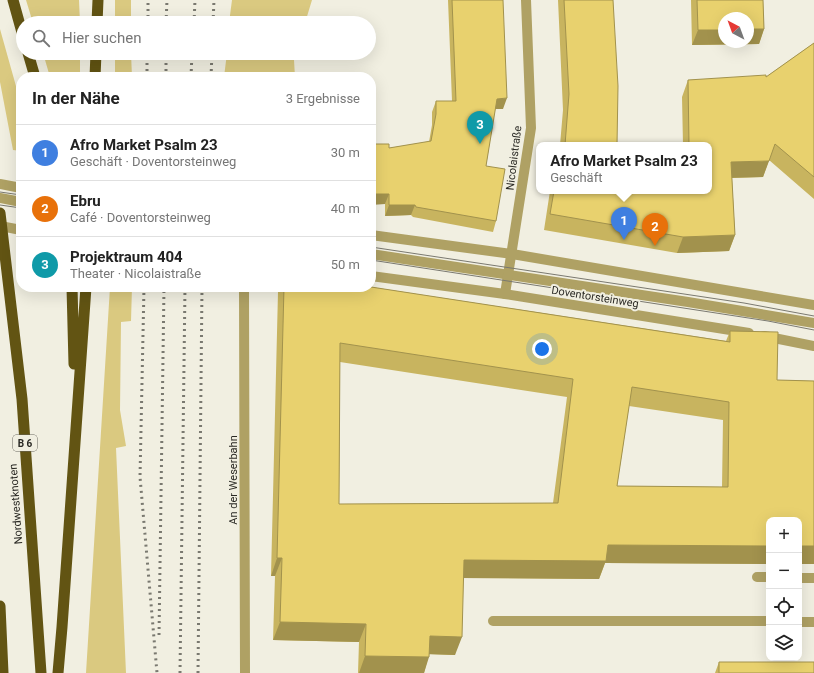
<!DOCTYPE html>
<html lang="de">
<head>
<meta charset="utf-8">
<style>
	body { margin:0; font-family:Roboto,sans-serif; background:#f6f6f6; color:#222 }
	.controls { position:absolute; right:12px; bottom:12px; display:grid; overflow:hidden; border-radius:8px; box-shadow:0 4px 16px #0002 }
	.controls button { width:36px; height:36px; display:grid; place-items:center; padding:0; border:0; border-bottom:1px solid #e0e0e0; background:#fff; color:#222; font:20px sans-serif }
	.compass { position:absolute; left:718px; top:12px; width:36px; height:36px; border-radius:50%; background:#fff; box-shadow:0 4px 16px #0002; rotate:319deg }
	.you { position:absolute; left:542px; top:349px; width:14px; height:14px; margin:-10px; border:3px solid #fff; border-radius:50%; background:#1a73e8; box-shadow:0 0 0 6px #1a73e833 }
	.badge { display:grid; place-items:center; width:26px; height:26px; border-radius:50%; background:#7634a8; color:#fff; font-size:13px; font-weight:700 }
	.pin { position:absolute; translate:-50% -33px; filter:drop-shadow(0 1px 2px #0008) }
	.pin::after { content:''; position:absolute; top:21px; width:14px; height:12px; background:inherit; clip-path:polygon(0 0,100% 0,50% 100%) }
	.popup { position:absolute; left:536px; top:142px; width:176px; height:52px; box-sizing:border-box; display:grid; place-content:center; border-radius:8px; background:#fff; filter:drop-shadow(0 1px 3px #0005); font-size:13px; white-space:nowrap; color:#767676 }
	.popup b { font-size:15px; color:#222 }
	.popup::after { content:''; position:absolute; left:50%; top:100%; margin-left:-8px; border:8px solid transparent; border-top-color:#fff }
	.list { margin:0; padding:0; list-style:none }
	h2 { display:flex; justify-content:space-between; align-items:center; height:52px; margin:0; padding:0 16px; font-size:17px }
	h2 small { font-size:13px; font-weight:400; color:#767676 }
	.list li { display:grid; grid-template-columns:26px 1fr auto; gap:12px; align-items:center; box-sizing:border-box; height:56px; padding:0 16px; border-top:1px solid #e0e0e0 }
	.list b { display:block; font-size:15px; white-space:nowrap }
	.list p { margin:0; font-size:13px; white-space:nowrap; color:#767676 }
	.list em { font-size:13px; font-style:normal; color:#767676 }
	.icon { flex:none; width:22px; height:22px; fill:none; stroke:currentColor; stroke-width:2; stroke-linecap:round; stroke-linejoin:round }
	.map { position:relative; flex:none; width:814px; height:673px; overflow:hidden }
	.search { position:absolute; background:#fff; box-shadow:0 4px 16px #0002; left:16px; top:16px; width:360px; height:44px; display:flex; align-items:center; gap:10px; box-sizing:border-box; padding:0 14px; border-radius:22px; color:#767676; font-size:15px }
	.panel { position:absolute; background:#fff; box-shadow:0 4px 16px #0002; left:16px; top:72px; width:360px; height:220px; border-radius:16px }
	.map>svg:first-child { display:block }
	.green { fill:#dac980 }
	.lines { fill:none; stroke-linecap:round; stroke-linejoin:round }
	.service { stroke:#afa164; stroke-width:10 }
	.minor { stroke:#afa164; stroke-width:10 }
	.tertiary { stroke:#afa164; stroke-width:10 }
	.trunk { stroke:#625413; stroke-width:11 }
	.tram { stroke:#7a7970; stroke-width:1 }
	.rail { stroke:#7a7970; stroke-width:3; stroke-dasharray:2 4; stroke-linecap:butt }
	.trunk-bridge { stroke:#625413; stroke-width:11 }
	.wall { fill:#c8b45f; fill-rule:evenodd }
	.shaded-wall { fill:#a2924d }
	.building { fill:#e8d16e; stroke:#a2924d; fill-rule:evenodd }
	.labels { text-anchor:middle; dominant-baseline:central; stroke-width:4; stroke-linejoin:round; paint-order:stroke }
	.shield { fill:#f1efe1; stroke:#66645d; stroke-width:1 }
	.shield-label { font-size:10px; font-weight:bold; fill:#2a2924 }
	.street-label { font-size:11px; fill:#2a2924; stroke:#f1efe1 }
</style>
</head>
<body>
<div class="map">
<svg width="814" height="673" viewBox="0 0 814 673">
	<rect width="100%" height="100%" fill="#f1efe1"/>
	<path class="green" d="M26 0H79L80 23H33Z
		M115 0H131V23H115Z
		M232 0H312L305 23H229Z
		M0 29 21 104V151L13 150 0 82Z
		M43 53H80V77H50Z
		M115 53H131L132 77H115Z
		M227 53H296L294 60 295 77H224Z
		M110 287H132L131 321 121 322 120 410 126 446 116 448 126 673H86Z"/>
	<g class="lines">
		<path class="service" d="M0 198 21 202
			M371 254 688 302 814 323
			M757 577H769
			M799 578H814
			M493 621H769
			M799 622H814"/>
		<path class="minor" d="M244 287 245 673
			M505 294 531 128 526 0"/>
		<path class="tertiary" d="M0 184 21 188
			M0 226 21 230
			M371 235 512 254 814 305
			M371 276 505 294 749 333
			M764 336 814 346"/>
		<path class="trunk" d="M13 0 23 36
			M97 23 98 0
			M28 53 35 77
			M95 77 96 53
			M72 287 74 364
			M0 606 3 673
			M58 673 62 627 86 287"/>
		<path class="tram" d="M0 192 21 195
			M0 205 21 208
			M371 247 744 303 814 316
			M371 260 768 321 814 330"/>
		<path class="rail" d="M148 23V0
			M166 23 167 0
			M194 23 195 0
			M213 23 214 0
			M147 77V53
			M166 77V53
			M191 77 192 53
			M211 77 212 53
			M144 287 140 477 157 673
			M159 635 164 287
			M180 673 185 287
			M198 673 202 287"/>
		<path class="trunk-bridge" d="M0 213 22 399 41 673"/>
	</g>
	<path class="wall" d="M448 0H503V109H495L486 166 496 221 493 232 413 217 411 215 385 216V204L389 148 429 142 432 125V112L436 101H452Z
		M558 0H613L617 145H560L563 110Z
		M691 0H763L764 29 759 44 692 45Z
		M814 43V199L769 160 763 177 732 178 735 235 729 251 677 253 544 230 550 191H709V145H683L682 97 688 80 766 77Z
		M279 287H371L726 341 730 331 777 380 814 381V564L605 563 599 579 463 578 455 655 429 654 424 673H358L359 642 273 640 275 576H271L278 292ZM340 362 567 397 553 503 339 504ZM629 406 723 420 722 487 617 486Z
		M719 662 814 673H715Z"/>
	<path class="shaded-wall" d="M748 29H764L759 44 692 45 698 30H724V42H748Z
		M507 98 503 109H493L497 99Z
		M769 161 763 177 725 178 731 162Z
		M371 194H389L385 204 371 205Z
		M389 205H415L411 215 385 216Z
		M735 235 729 251 677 253 683 237Z
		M608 545 769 546V564L605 563 599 579 458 578 464 560Z
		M799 546H814V564H799Z
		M277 558H282L275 576H271Z
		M280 622 366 624 359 642 273 640Z
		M430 636 462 637 455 655 424 654Z
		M365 656 429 657 424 673H359Z"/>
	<path class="building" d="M452 0H503L507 98 497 99 486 166 505 169 496 221 416 207 415 205H389V194H371V144H389V148L431 141 436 114V101H456Z
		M564 0H613L618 86 617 145H565L569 94Z
		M697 0H763L764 29H748V18H724V30H698Z
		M814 43V177L775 144 769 161 731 162 735 235 683 237 550 214 554 191H709V145H689L688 80 766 75V77Z
		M284 287H371L730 342V331L778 332 777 380 814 381V546H799V520H769V546L608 545 606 561 464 560 462 637 430 636 429 657 365 656 366 624 280 622 282 558H277ZM340 343 573 379 558 503 339 504ZM632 387 729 402 728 487 617 486Z
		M719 662H814V673H719Z"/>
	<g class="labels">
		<rect class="shield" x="13" y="435" width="24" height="16" rx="3"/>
		<g class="shield-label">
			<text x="25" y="443">B 6</text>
		</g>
		<g class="street-label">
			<text transform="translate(514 158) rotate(-83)">Nicolaistraße</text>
			<text transform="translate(595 297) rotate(9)">Doventorsteinweg</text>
			<text transform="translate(233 480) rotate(-90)">An der Weserbahn</text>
			<text transform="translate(16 504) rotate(-94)">Nordwestknoten</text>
		</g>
	</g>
</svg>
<div class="controls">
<button>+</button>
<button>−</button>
<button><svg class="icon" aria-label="locate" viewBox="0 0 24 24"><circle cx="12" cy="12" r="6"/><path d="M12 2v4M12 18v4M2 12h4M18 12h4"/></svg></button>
<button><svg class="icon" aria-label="layers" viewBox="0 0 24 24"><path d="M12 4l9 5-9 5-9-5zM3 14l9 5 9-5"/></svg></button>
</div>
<svg class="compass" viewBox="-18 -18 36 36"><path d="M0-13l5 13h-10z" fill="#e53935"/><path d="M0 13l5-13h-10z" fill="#767676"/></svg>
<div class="you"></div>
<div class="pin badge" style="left:624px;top:240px;background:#3f7fe0">1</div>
<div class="popup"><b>Afro Market Psalm 23</b>Geschäft</div>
<div class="pin badge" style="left:655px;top:246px;background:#e8710a">2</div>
<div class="pin badge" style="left:480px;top:144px;background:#0f9aa8">3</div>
<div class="search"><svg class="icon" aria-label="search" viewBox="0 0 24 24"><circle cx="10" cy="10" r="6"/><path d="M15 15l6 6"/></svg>Hier suchen</div>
<section class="panel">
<h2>In der Nähe<small>3 Ergebnisse</small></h2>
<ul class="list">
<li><span class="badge" style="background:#3f7fe0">1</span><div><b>Afro Market Psalm 23</b><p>Geschäft · Doventorsteinweg</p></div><em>30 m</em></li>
<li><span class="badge" style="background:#e8710a">2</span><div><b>Ebru</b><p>Café · Doventorsteinweg</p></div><em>40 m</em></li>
<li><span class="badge" style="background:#0f9aa8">3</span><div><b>Projektraum 404</b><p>Theater · Nicolaistraße</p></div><em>50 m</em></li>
</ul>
</section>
</div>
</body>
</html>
